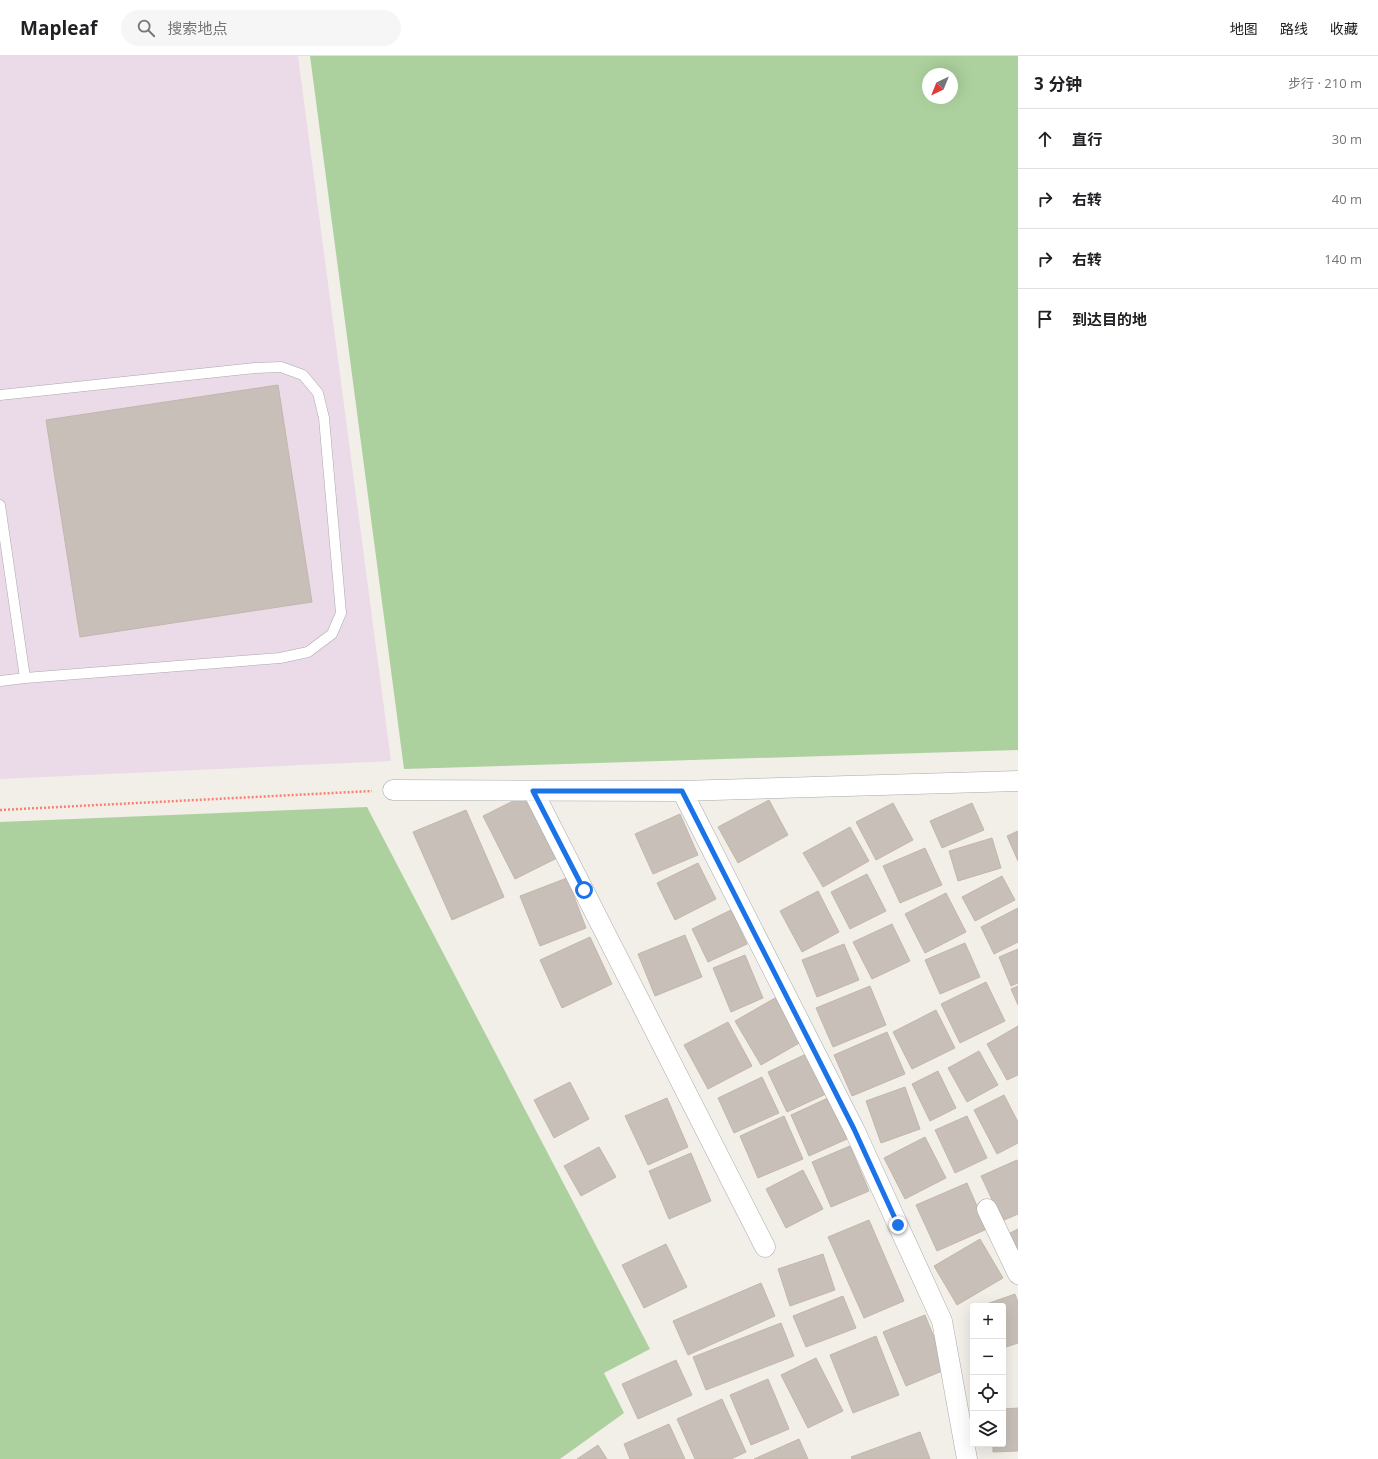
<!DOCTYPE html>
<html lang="zh">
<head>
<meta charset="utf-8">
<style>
	body { margin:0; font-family:"Open Sans","Noto Sans SC",sans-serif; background:#f6f6f6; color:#202124 }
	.controls { position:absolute; right:12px; bottom:12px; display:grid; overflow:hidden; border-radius:4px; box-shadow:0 4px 16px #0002 }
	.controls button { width:36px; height:36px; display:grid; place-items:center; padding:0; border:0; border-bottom:1px solid #e0e0e0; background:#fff; color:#202124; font:20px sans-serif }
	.compass { position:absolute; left:922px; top:12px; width:36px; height:36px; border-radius:50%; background:#fff; box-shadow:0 4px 16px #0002; rotate:223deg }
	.stop { position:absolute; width:12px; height:12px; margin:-9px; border:3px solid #1a73e8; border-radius:50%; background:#fff }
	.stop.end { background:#1a73e8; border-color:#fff; box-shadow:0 1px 4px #0008 }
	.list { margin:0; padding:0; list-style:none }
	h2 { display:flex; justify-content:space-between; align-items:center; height:52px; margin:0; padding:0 16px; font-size:17px }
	h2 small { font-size:13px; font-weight:400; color:#757577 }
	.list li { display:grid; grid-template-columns:26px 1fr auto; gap:12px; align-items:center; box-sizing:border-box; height:60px; padding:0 16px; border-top:1px solid #e0e0e0 }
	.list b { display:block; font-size:15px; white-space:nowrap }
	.list em { font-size:13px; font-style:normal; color:#757577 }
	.icon { flex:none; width:22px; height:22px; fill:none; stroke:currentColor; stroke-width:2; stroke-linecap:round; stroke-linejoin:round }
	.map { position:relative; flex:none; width:1018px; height:1403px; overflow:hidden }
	header { display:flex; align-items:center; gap:24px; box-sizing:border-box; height:56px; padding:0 20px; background:#fff; border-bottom:1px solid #e0e0e0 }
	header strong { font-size:19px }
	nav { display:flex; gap:22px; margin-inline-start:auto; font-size:14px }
	.search { width:280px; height:36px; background:#f6f6f6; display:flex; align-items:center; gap:10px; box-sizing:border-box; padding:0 14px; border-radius:22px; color:#757577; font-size:15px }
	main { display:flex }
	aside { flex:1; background:#fff }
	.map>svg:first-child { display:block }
	.industrial { fill:#ebdbe8 }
	.forest { fill:#add19e; fill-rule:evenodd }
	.building { fill:#c7bfb8; stroke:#c4b6ab }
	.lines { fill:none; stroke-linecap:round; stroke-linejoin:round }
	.lane-casing { stroke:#a9a9a9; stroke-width:11 }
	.street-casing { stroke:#a9a9a9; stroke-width:21 }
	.path { stroke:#fa8072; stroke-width:2.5; stroke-dasharray:2 2; stroke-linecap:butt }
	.lane { stroke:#fff; stroke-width:10 }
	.street { stroke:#fff; stroke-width:20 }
	.route { stroke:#1a73e8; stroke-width:5 }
</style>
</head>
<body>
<header>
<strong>Mapleaf</strong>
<div class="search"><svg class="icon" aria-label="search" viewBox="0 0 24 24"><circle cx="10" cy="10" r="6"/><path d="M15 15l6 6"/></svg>搜索地点</div>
<nav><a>地图</a><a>路线</a><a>收藏</a></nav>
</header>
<main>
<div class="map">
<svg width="1018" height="1403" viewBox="0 0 1018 1403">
	<rect width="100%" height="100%" fill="#f2efe9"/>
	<path class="industrial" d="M0 0H298L391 705 0 723Z"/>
	<path class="forest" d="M310 0H1018V694L404 713ZM928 18H952V42H928Z
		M367 751 650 1293 604 1317 624 1357 560 1403H0V766Z"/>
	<path class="building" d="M278 329 312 546 80 581 46 364Z
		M525 739 557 802 515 823 483 760Z
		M769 744 788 779 738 807 718 771Z
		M893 747 913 784 876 804 856 766Z
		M972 747 984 774 942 792 930 765Z
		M466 754 504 841 452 864 413 776Z
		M680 758 698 799 653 818 635 778Z
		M850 771 869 805 823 831 803 797Z
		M1018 775V805L1007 780Z
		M992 782 1001 812 958 825 949 795Z
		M925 792 942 829 900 847 883 810Z
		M698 807 716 843 675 864 657 827Z
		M867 818 886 855 850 873 831 836Z
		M1002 820 1015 844 975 865 962 841Z
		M567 822 586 872 540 890 520 840Z
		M818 835 839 876 802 896 780 855Z
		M946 837 966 876 925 897 905 858Z
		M1018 852V886L994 898 981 871Z
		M731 854 747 888 708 906 692 873Z
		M892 868 910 905 872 923 853 886Z
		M685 879 702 921 655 940 638 898Z
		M590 881 612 928 562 952 540 904Z
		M965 887 980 921 940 938 925 904Z
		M844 888 859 924 817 941 802 904Z
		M1018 893V927L1011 930 999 901Z
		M745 899 763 942 731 956 713 912Z
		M986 926 1005 965 960 987 941 948Z
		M870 930 886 969 833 991 816 952Z
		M1018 930V949L1011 933Z
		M775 942 801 986 761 1009 735 965Z
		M936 954 955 992 912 1013 893 976Z
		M728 966 752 1010 708 1033 684 989Z
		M1018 970V1019L1007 1024 987 988Z
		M887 976 905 1018 852 1040 834 999Z
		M979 995 998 1029 967 1046 948 1012Z
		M806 998 826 1038 787 1056 768 1016Z
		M938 1015 956 1052 930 1065 912 1028Z
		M762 1021 779 1057 734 1077 718 1042Z
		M570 1026 589 1063 554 1082 534 1044Z
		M905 1031 920 1073 881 1087 866 1045Z
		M1004 1039 1018 1066V1087L997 1098 974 1054Z
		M667 1042 688 1091 648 1109 625 1060Z
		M828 1042 847 1083 809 1100 791 1059Z
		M784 1060 803 1103 758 1122 740 1080Z
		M967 1060 987 1102 955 1117 935 1074Z
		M925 1081 946 1122 905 1143 884 1102Z
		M850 1090 869 1135 831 1151 812 1106Z
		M599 1091 616 1121 581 1140 564 1110Z
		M691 1097 711 1145 669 1163 649 1115Z
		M1017 1104 1018 1107V1158L1002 1165 981 1120Z
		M803 1114 823 1153 786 1172 766 1133Z
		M967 1127 987 1173 937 1195 916 1149Z
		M869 1164 904 1245 864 1262 828 1181Z
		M1018 1173V1197L1008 1178Z
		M980 1183 1003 1222 957 1249 934 1210Z
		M666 1188 687 1231 644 1252 622 1209Z
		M823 1198 835 1234 790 1250 778 1213Z
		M761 1227 775 1260 688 1299 673 1265Z
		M1015 1238 1018 1246V1287L1003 1292V1250H981Z
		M843 1240 856 1272 806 1291 793 1260Z
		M925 1259 947 1313 906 1330 883 1276Z
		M781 1267 794 1300 706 1334 693 1301Z
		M876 1280 899 1339 853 1357 830 1299Z
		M816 1302 843 1355 808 1372 781 1319Z
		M676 1304 692 1339 638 1363 622 1328Z
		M768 1323 789 1373 751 1389 730 1339Z
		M722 1343 746 1396 731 1403H695L677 1363Z
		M1018 1352V1395L993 1396V1388H1003V1353Z
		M669 1368 685 1403H630L624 1388Z
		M920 1376 930 1403H852L851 1401Z
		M799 1383 808 1403H754Z
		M598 1389 607 1403H577Z"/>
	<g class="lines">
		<defs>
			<path id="lane" d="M0 339 255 312 281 311 303 319 318 337 324 362 341 557 332 578 308 596 280 602 25 622
				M0 449 25 622 0 625"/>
			<path id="street" d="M393 734 682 735 1018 725
				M533 735 765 1191
				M682 735 854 1073 942 1265 967 1403
				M987 1153 1018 1218"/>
		</defs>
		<use href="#lane" class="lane-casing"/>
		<use href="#street" class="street-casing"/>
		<path class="path" d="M0 754 372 735"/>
		<use href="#lane" class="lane"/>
		<use href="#street" class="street"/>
	</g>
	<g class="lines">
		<path class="route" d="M584 834 533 735H682L854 1073 898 1169"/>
	</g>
</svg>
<div class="controls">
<button>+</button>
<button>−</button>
<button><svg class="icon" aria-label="locate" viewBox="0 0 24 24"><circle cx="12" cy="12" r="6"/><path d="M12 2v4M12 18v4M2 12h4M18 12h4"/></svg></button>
<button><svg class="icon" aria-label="layers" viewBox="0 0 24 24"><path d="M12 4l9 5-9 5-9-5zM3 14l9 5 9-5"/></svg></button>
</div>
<svg class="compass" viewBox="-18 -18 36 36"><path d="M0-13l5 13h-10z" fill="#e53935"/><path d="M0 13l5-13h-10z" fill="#757577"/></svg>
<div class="stop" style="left:584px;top:834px"></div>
<div class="stop end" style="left:898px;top:1169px"></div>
</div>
<aside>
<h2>3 分钟<small>步行 · 210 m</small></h2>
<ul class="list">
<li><svg class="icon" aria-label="ahead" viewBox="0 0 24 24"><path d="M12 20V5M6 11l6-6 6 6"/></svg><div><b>直行</b></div><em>30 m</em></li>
<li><svg class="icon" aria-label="right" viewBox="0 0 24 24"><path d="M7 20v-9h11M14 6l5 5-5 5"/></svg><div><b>右转</b></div><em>40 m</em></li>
<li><svg class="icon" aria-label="right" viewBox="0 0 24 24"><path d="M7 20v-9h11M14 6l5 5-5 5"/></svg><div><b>右转</b></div><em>140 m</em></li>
<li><svg class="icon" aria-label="arrive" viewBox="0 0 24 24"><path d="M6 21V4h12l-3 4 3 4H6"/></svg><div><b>到达目的地</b></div></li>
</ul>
</aside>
</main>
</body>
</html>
